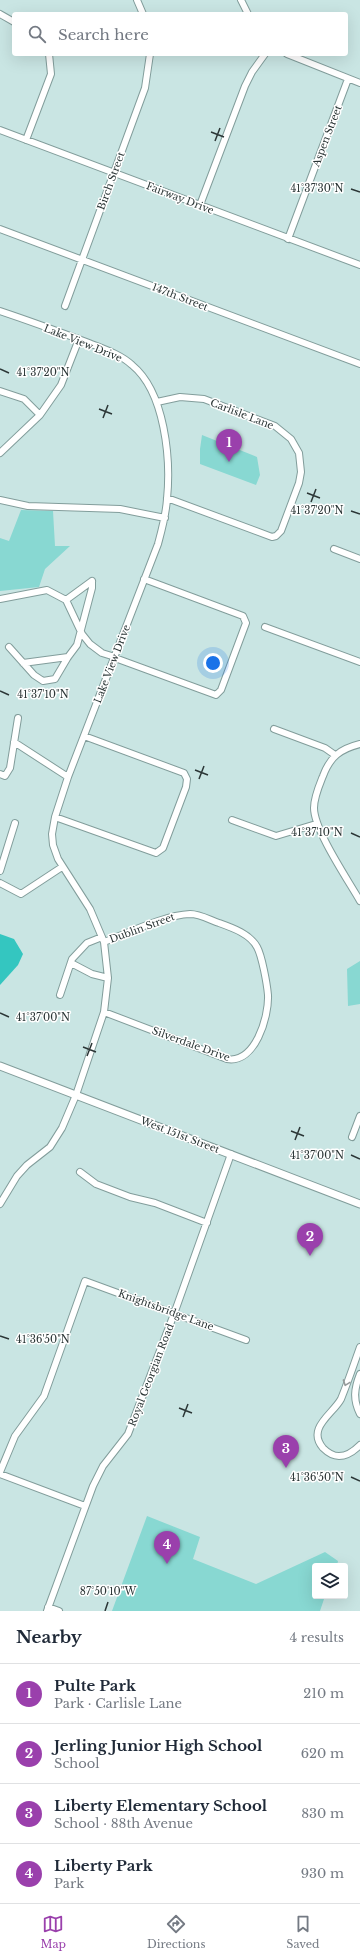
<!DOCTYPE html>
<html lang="en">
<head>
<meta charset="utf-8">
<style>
	body { margin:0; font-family:"Libre Baskerville",serif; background:#f6f6f7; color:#1f2937 }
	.controls { position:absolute; right:12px; bottom:12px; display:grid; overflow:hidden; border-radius:4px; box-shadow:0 4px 16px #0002 }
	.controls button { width:36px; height:36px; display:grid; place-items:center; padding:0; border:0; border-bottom:1px solid #e0e1e3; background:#fff; color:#1f2937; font:20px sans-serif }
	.you { position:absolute; left:213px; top:663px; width:14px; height:14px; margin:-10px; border:3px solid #fff; border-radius:50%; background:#1a73e8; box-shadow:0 0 0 6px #1a73e833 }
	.badge { display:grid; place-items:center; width:26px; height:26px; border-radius:50%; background:#9a40ac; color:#fff; font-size:13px; font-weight:700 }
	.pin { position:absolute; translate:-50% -33px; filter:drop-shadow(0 1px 2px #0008) }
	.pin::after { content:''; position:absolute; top:21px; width:14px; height:12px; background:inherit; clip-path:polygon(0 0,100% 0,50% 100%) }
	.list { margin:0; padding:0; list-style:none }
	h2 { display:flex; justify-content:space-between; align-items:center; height:52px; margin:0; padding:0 16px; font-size:17px }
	h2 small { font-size:13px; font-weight:400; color:#747a83 }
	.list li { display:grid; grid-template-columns:26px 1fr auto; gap:12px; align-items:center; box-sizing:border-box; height:60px; padding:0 16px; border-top:1px solid #e0e1e3 }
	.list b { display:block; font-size:15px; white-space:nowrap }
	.list p { margin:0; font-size:13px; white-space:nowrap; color:#747a83 }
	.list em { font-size:13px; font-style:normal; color:#747a83 }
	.icon { flex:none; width:22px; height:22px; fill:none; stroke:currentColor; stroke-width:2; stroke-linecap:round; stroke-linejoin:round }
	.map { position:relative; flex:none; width:360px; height:1611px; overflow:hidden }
	.search { position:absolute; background:#fff; box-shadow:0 4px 16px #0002; left:12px; right:12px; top:12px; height:44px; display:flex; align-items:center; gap:10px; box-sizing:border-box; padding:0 14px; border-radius:4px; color:#747a83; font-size:15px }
	.sheet { height:292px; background:#fff }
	nav { display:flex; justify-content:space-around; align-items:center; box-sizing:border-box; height:56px; border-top:1px solid #e0e1e3; background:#fff; font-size:11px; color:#747a83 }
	nav a { display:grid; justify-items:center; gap:2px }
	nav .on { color:#9a40ac }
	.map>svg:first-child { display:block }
	.green { fill:#88d8d2 }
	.water { fill:#34c6c0 }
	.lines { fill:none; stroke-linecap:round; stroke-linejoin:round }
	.minor-casing { stroke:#829d9b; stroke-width:8 }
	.tertiary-casing { stroke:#829d9b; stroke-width:9 }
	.minor { stroke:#fff; stroke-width:6 }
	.tertiary { stroke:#fff; stroke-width:7 }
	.oneway { stroke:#959a9a }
	.ticks { fill:none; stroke:#2b3636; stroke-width:1.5 }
	.labels { text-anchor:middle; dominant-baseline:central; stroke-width:3; stroke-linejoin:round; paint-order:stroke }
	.street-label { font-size:10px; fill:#2b3636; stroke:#fff }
	.ticks-label { font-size:10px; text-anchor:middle; fill:#2b3636; stroke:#fff; stroke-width:3; stroke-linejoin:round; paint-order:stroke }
</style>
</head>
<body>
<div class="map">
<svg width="360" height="1611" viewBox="0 0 360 1611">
	<rect width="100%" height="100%" fill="#c9e5e3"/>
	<path class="green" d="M202 435 257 457 260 475 256 485 200 464V449Z
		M21 510 53 511 55 546H70L45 569 39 587 0 591V538L9 541Z
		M360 961V1004L348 1006 347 969Z
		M147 1516 200 1537 193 1559 256 1584 325 1552 338 1561 337 1566H315V1596H325L320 1611H112Z"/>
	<path class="water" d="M0 934 14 939 23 954 18 965 0 985Z"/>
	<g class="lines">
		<defs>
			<path id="minor" d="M137 0 143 14
				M241 0 248 14
				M0 14 14 22
				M287 54 360 83
				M0 130 360 265
				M26 140 51 74 49 54
				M200 205 245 86 252 72 265 54
				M0 229 360 364
				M288 239 348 79
				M65 306 145 88 150 54
				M0 311C30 321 60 332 89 343 104 349 120 354 132 365 165 392 171 459 167 499 166 515 162 529 158 544L68 777 55 817 52 834 53 845 58 859 90 909 104 942 108 978 104 1012 76 1095 62 1128 50 1147 27 1165 17 1176 0 1204
				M0 391 24 399 40 415
				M157 402 180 397 204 399 275 426 291 439 299 453 301 472 299 483 281 531 276 536 272 537 167 498
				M0 453 40 415 61 385 79 339
				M0 500 28 506 120 509 165 518
				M334 549 360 559
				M0 599 47 590 66 600 82 634 90 644 102 653 115 657
				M66 600 92 581
				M265 627 360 662
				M9 647 34 675 43 681 55 679 68 657 77 645 92 588V581
				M115 658 216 695 221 690 246 623 243 616 144 579
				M23 663 68 657
				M274 729 325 748 335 755
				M14 742 68 777
				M360 744C340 749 330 757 323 776 319 786 314 797 314 808 314 830 348 880 360 901
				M0 774 5 776 10 768 18 718
				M55 817 156 853 163 848 186 787 187 779 184 773 84 736
				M232 820 276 836 316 824
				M0 871 15 823
				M0 883 21 894 62 867
				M104 942C128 933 165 915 190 914 200 914 210 920 219 923 233 928 250 934 257 947 262 956 267 984 268 995 269 1017 255 1064 227 1059L104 1012
				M71 963 92 974 108 978
				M60 995 72 959 87 943 102 937
				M352 1137 360 1116
				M80 1172 96 1184 130 1197 155 1203 207 1223
				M360 1347C354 1364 348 1382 341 1399 333 1414 306 1428 323 1448 327 1452 333 1456 339 1456 347 1456 354 1451 360 1445
				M360 1374C354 1389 353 1400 360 1414
				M0 1472 15 1436 44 1396 85 1281 246 1340
				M0 1474 85 1506
				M48 1607 59 1611
				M47 1611 93 1486 103 1466 128 1434 174 1314 231 1154"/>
			<path id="tertiary" d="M0 1066 360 1204"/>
		</defs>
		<use href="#minor" class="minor-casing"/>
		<use href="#tertiary" class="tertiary-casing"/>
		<use href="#minor" class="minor"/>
		<use href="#tertiary" class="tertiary"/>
	</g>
	<defs><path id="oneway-chevron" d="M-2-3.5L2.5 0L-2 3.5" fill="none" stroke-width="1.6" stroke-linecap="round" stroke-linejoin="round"/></defs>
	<use class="oneway" href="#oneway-chevron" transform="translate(346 1383) rotate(110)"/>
	<path class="ticks" d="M211 132 224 137M215 141 220 128M351 189 360 192M0 369 9 373M99 409 112 414M103 418 108 405M307 493 320 498M311 502 316 489M351 511 360 514M0 691 9 695M195 770 208 775M199 779 204 766M351 833 360 837M0 1013 9 1017M83 1047 96 1052M87 1056 92 1043M291 1131 304 1136M295 1140 300 1127M351 1155 360 1159M0 1336 9 1339M179 1408 192 1413M183 1417 188 1404M351 1477 360 1481M105 1611 108 1602"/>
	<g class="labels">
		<g class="street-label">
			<text transform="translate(327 136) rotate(-69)">Aspen Street</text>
			<text transform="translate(111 181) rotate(-70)">Birch Street</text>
			<text transform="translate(180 198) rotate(21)">Fairway Drive</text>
			<text transform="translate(180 297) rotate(21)">147th Street</text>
			<text transform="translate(83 343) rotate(22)">Lake View Drive</text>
			<text transform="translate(242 414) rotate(21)">Carlisle Lane</text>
			<text transform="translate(112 664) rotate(-69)">Lake View Drive</text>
			<text transform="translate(142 928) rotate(-20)">Dublin Street</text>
			<text transform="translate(191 1044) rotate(20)">Silverdale Drive</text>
			<text transform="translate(180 1135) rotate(21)">West 151st Street</text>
			<text transform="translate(166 1310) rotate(20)">Knightsbridge Lane</text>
			<text transform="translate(151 1375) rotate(-69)">Royal Georgian Road</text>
		</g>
	</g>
	<g class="ticks-label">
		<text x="317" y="192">41°37'30"N</text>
		<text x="43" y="376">41°37'20"N</text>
		<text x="317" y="514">41°37'20"N</text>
		<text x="43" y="698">41°37'10"N</text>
		<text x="317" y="836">41°37'10"N</text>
		<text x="43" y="1021">41°37'00"N</text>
		<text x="317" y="1159">41°37'00"N</text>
		<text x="43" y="1343">41°36'50"N</text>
		<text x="317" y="1481">41°36'50"N</text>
		<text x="108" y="1595">87°50'10"W</text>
	</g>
</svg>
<div class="controls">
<button><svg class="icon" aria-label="layers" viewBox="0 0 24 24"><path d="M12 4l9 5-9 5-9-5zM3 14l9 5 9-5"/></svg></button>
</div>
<div class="you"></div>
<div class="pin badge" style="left:229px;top:462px">1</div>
<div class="pin badge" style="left:310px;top:1256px">2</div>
<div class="pin badge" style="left:286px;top:1468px">3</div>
<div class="pin badge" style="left:167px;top:1564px">4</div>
<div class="search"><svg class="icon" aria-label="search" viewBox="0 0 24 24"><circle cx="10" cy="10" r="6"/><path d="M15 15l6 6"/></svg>Search here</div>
</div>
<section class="sheet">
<h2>Nearby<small>4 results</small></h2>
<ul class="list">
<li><span class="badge">1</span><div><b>Pulte Park</b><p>Park · Carlisle Lane</p></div><em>210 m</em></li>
<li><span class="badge">2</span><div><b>Jerling Junior High School</b><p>School</p></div><em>620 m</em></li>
<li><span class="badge">3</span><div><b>Liberty Elementary School</b><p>School · 88th Avenue</p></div><em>830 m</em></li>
<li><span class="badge">4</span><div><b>Liberty Park</b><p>Park</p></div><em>930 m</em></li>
</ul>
</section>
<nav>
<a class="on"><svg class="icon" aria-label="map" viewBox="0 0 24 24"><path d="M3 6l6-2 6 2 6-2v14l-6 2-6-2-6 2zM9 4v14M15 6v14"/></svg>Map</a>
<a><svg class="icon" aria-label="directions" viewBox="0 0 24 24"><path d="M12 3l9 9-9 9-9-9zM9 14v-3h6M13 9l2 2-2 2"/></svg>Directions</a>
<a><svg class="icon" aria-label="saved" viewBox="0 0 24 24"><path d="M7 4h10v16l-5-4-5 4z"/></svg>Saved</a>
</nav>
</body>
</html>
